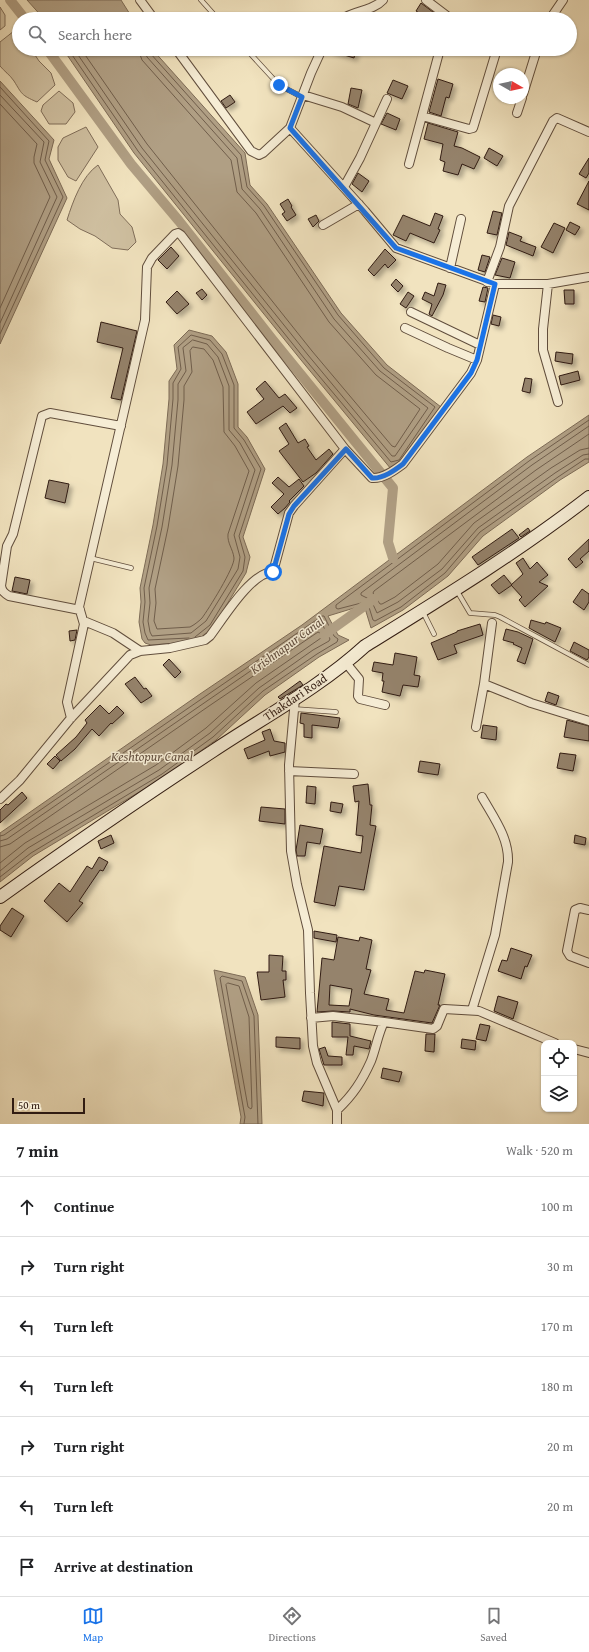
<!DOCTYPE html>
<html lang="en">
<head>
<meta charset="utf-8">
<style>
	body { margin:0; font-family:"Gentium Book Plus",serif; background:#f2f2f2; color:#202124 }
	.controls { position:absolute; right:12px; bottom:12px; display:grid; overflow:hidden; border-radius:8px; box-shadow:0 1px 3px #0004 }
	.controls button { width:36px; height:36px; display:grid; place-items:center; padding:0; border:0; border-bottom:1px solid #e0e0e0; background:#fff; color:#202124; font:20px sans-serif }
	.compass { position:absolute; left:493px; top:68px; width:36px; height:36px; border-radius:50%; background:#fff; box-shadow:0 1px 3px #0004; rotate:99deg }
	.scale { position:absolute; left:12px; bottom:10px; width:73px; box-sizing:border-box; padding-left:4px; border:2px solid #311c12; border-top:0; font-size:11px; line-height:14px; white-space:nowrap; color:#311c12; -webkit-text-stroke:3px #f6edd5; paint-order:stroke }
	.stop { position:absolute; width:12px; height:12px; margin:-9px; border:3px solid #1a73e8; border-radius:50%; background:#fff }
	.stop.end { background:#1a73e8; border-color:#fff; box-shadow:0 1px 4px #0008 }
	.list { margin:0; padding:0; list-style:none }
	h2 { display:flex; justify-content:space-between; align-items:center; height:52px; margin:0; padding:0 16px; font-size:17px }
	h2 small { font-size:13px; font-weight:400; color:#757577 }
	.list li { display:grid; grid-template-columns:26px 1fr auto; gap:12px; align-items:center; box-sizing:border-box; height:60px; padding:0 16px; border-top:1px solid #e0e0e0 }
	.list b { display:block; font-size:15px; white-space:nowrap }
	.list em { font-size:13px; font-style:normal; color:#757577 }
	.icon { flex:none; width:22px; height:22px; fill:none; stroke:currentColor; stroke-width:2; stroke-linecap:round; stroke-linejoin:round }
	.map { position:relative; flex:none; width:589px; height:1124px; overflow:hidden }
	.search { position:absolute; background:#fff; box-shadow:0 1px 3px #0004; left:12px; right:12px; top:12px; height:44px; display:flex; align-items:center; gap:10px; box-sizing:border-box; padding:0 14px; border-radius:22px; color:#757577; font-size:15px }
	.sheet { height:472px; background:#fff }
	nav { display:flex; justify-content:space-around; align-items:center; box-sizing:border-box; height:56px; border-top:1px solid #e0e0e0; background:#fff; font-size:11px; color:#757577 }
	nav a { display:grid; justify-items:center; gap:2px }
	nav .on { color:#1a73e8 }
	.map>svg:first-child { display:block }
	.green { fill:#d0c1a2; stroke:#806e5a }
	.water { fill:#b09f84; stroke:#7d6b56 }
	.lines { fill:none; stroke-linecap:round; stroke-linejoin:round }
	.shore { stroke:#705e4b; stroke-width:1 }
	.canal { stroke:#b09f84; stroke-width:10 }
	.building { fill:#95836c; stroke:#311c12; fill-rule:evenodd; filter:url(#shadow) }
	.lane-casing { stroke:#614e3d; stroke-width:5.5 }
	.street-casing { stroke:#614e3d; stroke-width:10 }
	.secondary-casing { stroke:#311c12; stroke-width:14 }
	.lane { stroke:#f6edd5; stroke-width:4 }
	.street { stroke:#f6edd5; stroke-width:8 }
	.secondary { stroke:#f6edd5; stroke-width:12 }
	.route { stroke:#1a73e8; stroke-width:5 }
	.labels { text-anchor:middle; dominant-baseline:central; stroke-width:3; stroke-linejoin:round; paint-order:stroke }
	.street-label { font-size:12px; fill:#311c12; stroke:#f6edd5 }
	.water-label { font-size:13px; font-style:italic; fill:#645040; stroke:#f6edd5 }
</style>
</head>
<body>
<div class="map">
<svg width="589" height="1124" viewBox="0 0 589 1124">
	<defs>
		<filter id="shadow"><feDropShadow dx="3.5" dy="3.5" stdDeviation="2" flood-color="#0004"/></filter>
	</defs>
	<rect width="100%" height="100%" fill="#f1e3bf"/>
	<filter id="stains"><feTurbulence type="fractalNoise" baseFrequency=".005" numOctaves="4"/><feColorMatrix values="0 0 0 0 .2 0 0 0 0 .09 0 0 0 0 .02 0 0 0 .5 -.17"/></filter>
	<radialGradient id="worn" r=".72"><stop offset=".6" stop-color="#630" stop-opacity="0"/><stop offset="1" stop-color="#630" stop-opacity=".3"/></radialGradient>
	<path class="green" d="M0 7 5 15V26L0 30Z
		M14 31 19 37V49H31L39 61 51 73 55 85 37 102C21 95 22 94 14 81 10 75 4 71 0 66V42Z
		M59 91 73 103 75 112 66 124H49L41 111 43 105Z
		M86 127 98 147 76 181 68 177 58 160V147L63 138Z
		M98 165 118 200 120 214 132 227 136 242 128 250 112 248 95 236 80 229 67 220C73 201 82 176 98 165Z"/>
	<path class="water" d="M27 0H121L133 19H44Z
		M63 49H152L245 153 250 185 267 204 341 313 387 365 441 407 402 462 391 469 301 360 134 153Z
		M0 81 54 140 49 159 67 198 0 344Z
		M189 330 212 336 226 352 238 384V427L247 437 265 469 243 537 250 557 246 573 213 627 203 637 177 643 151 645 145 643 142 639 139 622 141 602 140 588 153 525 163 464 169 399V381L177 369 174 345Z
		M589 415V462L560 480 483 536 448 576 403 610 371 628 364 605 328 616 338 635 349 640 319 657 265 695 216 740 164 777 33 856 0 882V833L200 694 302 625 527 457Z
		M214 970 245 977 258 1015 262 1124H240L241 1117Z"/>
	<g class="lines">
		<path class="shore" d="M68 49 138 151 304 358 391 462 399 460 435 407 384 368 338 315 264 206 247 187 241 155 150 53 149 49
			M74 49 142 148 308 355 392 456H395L428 408 380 371 334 319 260 209 242 189 237 158 147 57 144 49
			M81 49 147 144 312 351 392 446 395 447 420 409 376 375 329 322 256 213 237 192 231 160 142 60 138 49
			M0 87 49 141 45 160 63 197 0 334
			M0 95 44 142 40 162 57 197 0 323
			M0 104 37 144 34 157V163L50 197 0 308
			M193 340 207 344 218 357 229 386V430L240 443 255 470 234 535 240 557 238 569 206 621 191 633 152 636 150 632 148 621 150 603 149 588 162 527 172 465 178 400V384L186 371 183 348Z
			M193 347 204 349 213 360 223 387 224 432 235 446 249 471 228 534C227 543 233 549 234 558 235 567 208 610 202 618 198 622 194 625 190 627L157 629 154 621 156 603 155 589 168 528 178 466 184 400V386L192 372 190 351Z
			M589 420 529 461 336 605V608L338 609 365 602 368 604 373 620 375 621 401 607 445 573 480 532 558 477 585 459H589
			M589 426 532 465 361 593V595L371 600 377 613 398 602 442 569 478 528 555 473 583 455 589 454
			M589 434 536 470 374 591 373 593 380 604H382L395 597 438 564 474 523 551 468 580 450 589 448
			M189 638 148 640 145 633 143 622 145 602 144 588 157 526 167 465 173 399V383L181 369 178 347 191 335 210 340 222 354 234 385V428L244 440 261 469 239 536 245 557 243 571 210 625 195 637
			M0 836 4 835 322 616H324L334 636 338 639 337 642 317 654 263 691 213 737 162 774 31 853 0 877
			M0 841 7 839 320 623 322 624 330 639 329 641 313 650 259 688 210 733 159 770 28 848 0 871
			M0 847 10 844 209 706 318 632 320 633 321 638 256 683 206 728 156 765 25 843 0 863
			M228 983 239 986 249 1017 252 1107 251 1109 248 1107 226 985Z
			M244 1124 245 1117 220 978 222 976 242 981 254 1016 258 1124"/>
		<path class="canal" d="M10 0 25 19
			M47 49 131 164 179 221 272 339 393 488 388 542 393 558
			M324 635 374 599"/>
	</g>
	<path class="building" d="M421 3 433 12 429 19 416 11Z
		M331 49H356L354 58 331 51Z
		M438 79 453 84 449 98 446 97 441 116 429 112Z
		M393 80 408 86 402 99 387 93Z
		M351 88 362 90 358 108 348 104Z
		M230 95 235 102 226 108 221 101Z
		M387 113 400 119 396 130 381 124Z
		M428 123 458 132 454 146 462 148 480 157 474 169 462 164 458 175 443 171 445 162 440 160 443 144 424 139Z
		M489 148 503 156 497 166 484 158Z
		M589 158V173L586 178 579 174Z
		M358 173 369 181 362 192 352 184Z
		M589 181V210L577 204Z
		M288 199 292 206 291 207 296 215 287 221 282 214 285 212 280 204Z
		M493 211 502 213 497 235 487 233Z
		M435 213 443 216 438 229 440 230 434 243 410 233 406 241 393 235 403 215 430 226Z
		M316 215 319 221 313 227 308 219Z
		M570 222 580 227 575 235 566 230Z
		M554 223 565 228 553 253 541 247Z
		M509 232 522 237 520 241 536 247 533 256 506 245Z
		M171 247 179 256 167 269 158 260Z
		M385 249 396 260 388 268 385 264 374 276 368 270Z
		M482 255 490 257 485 272 478 270Z
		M502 258 515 262 510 278 495 275Z
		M396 279 403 286 398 292 391 285Z
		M438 283 446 285 443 295 432 316 429 314 432 304 422 299 425 292 434 296Z
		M483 287 488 288 485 302 479 301Z
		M202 289 207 295 202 300 196 293Z
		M564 290H574V304H565Z
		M177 291 189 304 177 314 166 302Z
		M408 292 414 296 406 308 400 304Z
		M493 315 501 317 499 326 491 324Z
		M101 322 137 331 121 400 111 398 123 348 97 342Z
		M556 352 573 354 572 364 555 361Z
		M578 371 580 380 561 385 559 376Z
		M525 378 532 379 530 393 522 391Z
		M265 381 279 398 285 394 297 408 290 413 283 406 256 424 247 412 264 399 256 389Z
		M286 423 298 443 305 439 309 446 307 447 316 460 329 449 333 454 316 473 303 482 279 451 289 444 279 428Z
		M278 477 289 487 299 479 304 486 289 501 290 502 285 508 278 514 271 507 284 494 272 483Z
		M49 480 69 484 65 503 45 498Z
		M528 528 530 531 521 537 519 535Z
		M512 529 519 538 478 565 472 557Z
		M589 539V551L580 559 583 562 576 568 568 559Z
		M523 558 530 569 537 562 548 575 539 582 548 586 525 607 519 600 522 597 511 585 523 574 516 563Z
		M504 575 512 585 499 594 491 585Z
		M15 577 30 580 27 594 12 591Z
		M582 589 589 594V602L584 610 573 602Z
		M531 620 545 624 546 622 561 628 555 642 529 628Z
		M480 624 483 635 454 645 457 653 438 660 431 643 457 632V631Z
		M506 629 518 632 533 639 525 664 517 661 522 648 513 644 514 643 503 640Z
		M77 630 75 640 70 641 69 631Z
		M574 642 589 650V657L587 660 570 651Z
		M395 653 417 657 414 675 420 676 418 687 403 685 400 696 382 692 384 681H382L383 673 372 671 374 662 393 665Z
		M169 659 181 672 175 678 163 665Z
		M135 677 144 689 146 688 152 696 141 703 125 684Z
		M300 681 303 685 280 699 278 697Z
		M548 692 559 696 556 705 545 701Z
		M100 705 109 714 117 706 124 713 112 724 111 723 99 736 92 729 75 749 61 761 56 755 76 737 87 723 85 720Z
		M301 713 340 718 338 728 312 725V738L304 737V724L300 723Z
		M567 720 589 726V741L564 737Z
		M483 725 497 727 496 740 481 738Z
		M270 729 274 741 285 743V752L270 756 269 751 248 759 244 749 265 740 262 732Z
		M560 753 576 755 573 771 557 768Z
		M55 756 60 761 53 769 47 764Z
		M420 761 440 764 438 775 418 772Z
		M368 784 370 805H372L370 825 376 826 364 890 339 886 335 906 314 902 324 846 361 853 363 836 356 835 359 801 355 802 353 786Z
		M307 786 316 787 315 804 306 803Z
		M22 792 27 798 0 823V810L6 804 8 805Z
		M331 802 343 804 341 813 330 811Z
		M261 807 285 809V824L259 821Z
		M300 825 323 829 320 844 307 842 305 856H297L296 850Z
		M111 835 114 843 101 849 98 841Z
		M575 835 586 838 585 845 574 843Z
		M99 857 108 862 103 871 100 870 79 901 83 903 67 922 44 901 59 883 70 892 87 866 92 869Z
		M12 908 24 916 11 937 0 930V926Z
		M314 931 337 935 336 942 314 938Z
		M338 937 359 941 360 937 372 940 366 969 371 970 364 994 389 999 386 1010 404 1013 415 971 424 973 425 970 445 974 438 1005H440L432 1023 374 1015 350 1009V1012L333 1011 317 1012 322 958 334 960ZM330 985 352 989 349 1006 329 1005Z
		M511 948 532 955 527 967 525 966 521 979 498 971 502 960 507 961Z
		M269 955 283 956 282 971H286V980H283L285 997 261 1000 257 972H269Z
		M498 996 518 1002 513 1019 494 1011Z
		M332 1022 350 1024V1036L371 1041 369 1049 354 1046 353 1055H346L348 1037H332Z
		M480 1024 490 1026 486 1041 476 1039Z
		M426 1034H435L434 1052 425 1051Z
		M276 1037 300 1038V1049L276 1047Z
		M462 1039 476 1041 475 1050 461 1048Z
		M325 1047 328 1056 342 1057V1065H324L319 1049Z
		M383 1068 402 1072 399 1082 381 1078Z
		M304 1091 324 1093 323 1106 302 1101Z"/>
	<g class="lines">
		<defs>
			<path id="lane" d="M201 0 218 19
				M246 49 279 85 302 97
				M90 558 131 568
				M457 591 470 613 495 615 500 617 589 665
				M423 612 434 634
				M294 709 336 712"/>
			<path id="street" d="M140 0 154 19
				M426 0 447 16
				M342 19C355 10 373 11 383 0
				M474 19 480 17 488 19
				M550 19 563 0
				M176 49 251 151 259 155 263 153 290 128 311 73 322 49
				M523 94 537 49
				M303 95 342 107 376 123
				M517 113 522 98
				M422 116 469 129 473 128 497 49
				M290 128 365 211 396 248 495 284H548L589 277
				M409 164 440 49
				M344 187 360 158 387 99
				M323 225 359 204
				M450 268 461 219
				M487 282 500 247 509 206 553 121 557 118 589 132
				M548 284 543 329V350L558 402
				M411 312 480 345
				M405 328 448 348 477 360
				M80 610 9 596C4 593 2 591 1 586L7 546 13 534 42 416 50 413 121 426
				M84 621 113 633 140 651
				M346 663 359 679 358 696 360 699 385 705
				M484 684 531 703 589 721
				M295 699 289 765 291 851 297 885 308 930 310 993 313 1046 317 1063 337 1110V1124
				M71 718 67 702 84 624 79 607 145 320 147 267 152 258 175 234 178 233 181 235 345 449 372 478C383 479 395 470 403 464L471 373 477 360 495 284
				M476 727 484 684 492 623
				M289 771 354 774
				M0 799 20 780 71 718 130 655 140 651 170 648 205 640 210 636C223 619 251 572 273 572L289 513 294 506 345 449
				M589 910 580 908 575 910 567 951 570 956 589 963
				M472 1010 495 935 508 862C509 838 494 818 482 797
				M311 1018 333 1016 384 1022
				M574 1049 589 1053
				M337 1110C353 1095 362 1081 371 1061 376 1048 378 1034 384 1022L433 1029 437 1026 444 1009 479 1011 555 1043"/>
			<path id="secondary" d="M0 897C70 847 141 798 213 751 264 717 319 688 365 646 441 599 518 552 589 497"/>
		</defs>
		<use href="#lane" class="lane-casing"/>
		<use href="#street" class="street-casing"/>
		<use href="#secondary" class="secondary-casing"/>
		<use href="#lane" class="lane"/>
		<use href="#street" class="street"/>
		<use href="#secondary" class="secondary"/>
	</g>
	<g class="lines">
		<path class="route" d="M273 572 289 514 294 506 346 449 372 478C383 479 395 470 403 464L471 373 477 360 495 284 396 248 290 128 302 97 279 85"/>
	</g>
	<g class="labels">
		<g class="street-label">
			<text transform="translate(295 697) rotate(-34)">Thakdari Road</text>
		</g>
		<g class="water-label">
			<text transform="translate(287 645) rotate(-36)">Krishnapur Canal</text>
			<text x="152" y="756">Keshtopur Canal</text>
		</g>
	</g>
	<rect width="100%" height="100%" filter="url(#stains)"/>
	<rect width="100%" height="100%" fill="url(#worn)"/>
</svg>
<div class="controls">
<button><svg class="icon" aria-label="locate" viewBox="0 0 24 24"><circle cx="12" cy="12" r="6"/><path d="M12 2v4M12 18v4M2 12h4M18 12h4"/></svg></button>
<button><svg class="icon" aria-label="layers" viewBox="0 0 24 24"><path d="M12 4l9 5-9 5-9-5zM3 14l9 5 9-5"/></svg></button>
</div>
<svg class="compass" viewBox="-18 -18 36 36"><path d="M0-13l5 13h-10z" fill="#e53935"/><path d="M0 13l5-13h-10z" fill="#757577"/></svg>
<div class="scale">50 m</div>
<div class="stop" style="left:273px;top:572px"></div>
<div class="stop end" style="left:279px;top:85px"></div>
<div class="search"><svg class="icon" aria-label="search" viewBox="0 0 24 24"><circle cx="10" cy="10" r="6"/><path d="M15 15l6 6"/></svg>Search here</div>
</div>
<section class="sheet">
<h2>7 min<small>Walk · 520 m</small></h2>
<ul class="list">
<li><svg class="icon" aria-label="ahead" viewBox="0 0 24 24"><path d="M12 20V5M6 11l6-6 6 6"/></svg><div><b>Continue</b></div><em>100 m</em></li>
<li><svg class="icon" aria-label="right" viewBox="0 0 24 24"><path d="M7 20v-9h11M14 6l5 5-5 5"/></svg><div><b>Turn right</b></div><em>30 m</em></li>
<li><svg class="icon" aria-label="left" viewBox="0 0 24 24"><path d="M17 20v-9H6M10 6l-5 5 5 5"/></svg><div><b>Turn left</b></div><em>170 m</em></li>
<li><svg class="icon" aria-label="left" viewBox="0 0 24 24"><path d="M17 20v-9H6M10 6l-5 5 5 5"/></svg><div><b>Turn left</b></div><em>180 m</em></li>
<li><svg class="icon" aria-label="right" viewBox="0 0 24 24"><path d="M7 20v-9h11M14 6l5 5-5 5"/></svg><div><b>Turn right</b></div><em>20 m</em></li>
<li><svg class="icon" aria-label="left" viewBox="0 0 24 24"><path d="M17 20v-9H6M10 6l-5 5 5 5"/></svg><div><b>Turn left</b></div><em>20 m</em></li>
<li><svg class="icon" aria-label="arrive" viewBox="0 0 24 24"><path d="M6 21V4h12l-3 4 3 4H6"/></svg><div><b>Arrive at destination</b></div></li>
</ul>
</section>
<nav>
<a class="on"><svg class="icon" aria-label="map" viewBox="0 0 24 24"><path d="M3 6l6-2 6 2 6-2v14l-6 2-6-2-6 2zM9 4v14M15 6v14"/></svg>Map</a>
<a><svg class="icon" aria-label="directions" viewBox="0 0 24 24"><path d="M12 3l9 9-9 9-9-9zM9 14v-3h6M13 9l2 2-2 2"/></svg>Directions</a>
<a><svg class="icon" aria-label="saved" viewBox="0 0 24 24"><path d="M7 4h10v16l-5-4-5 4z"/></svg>Saved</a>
</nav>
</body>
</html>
